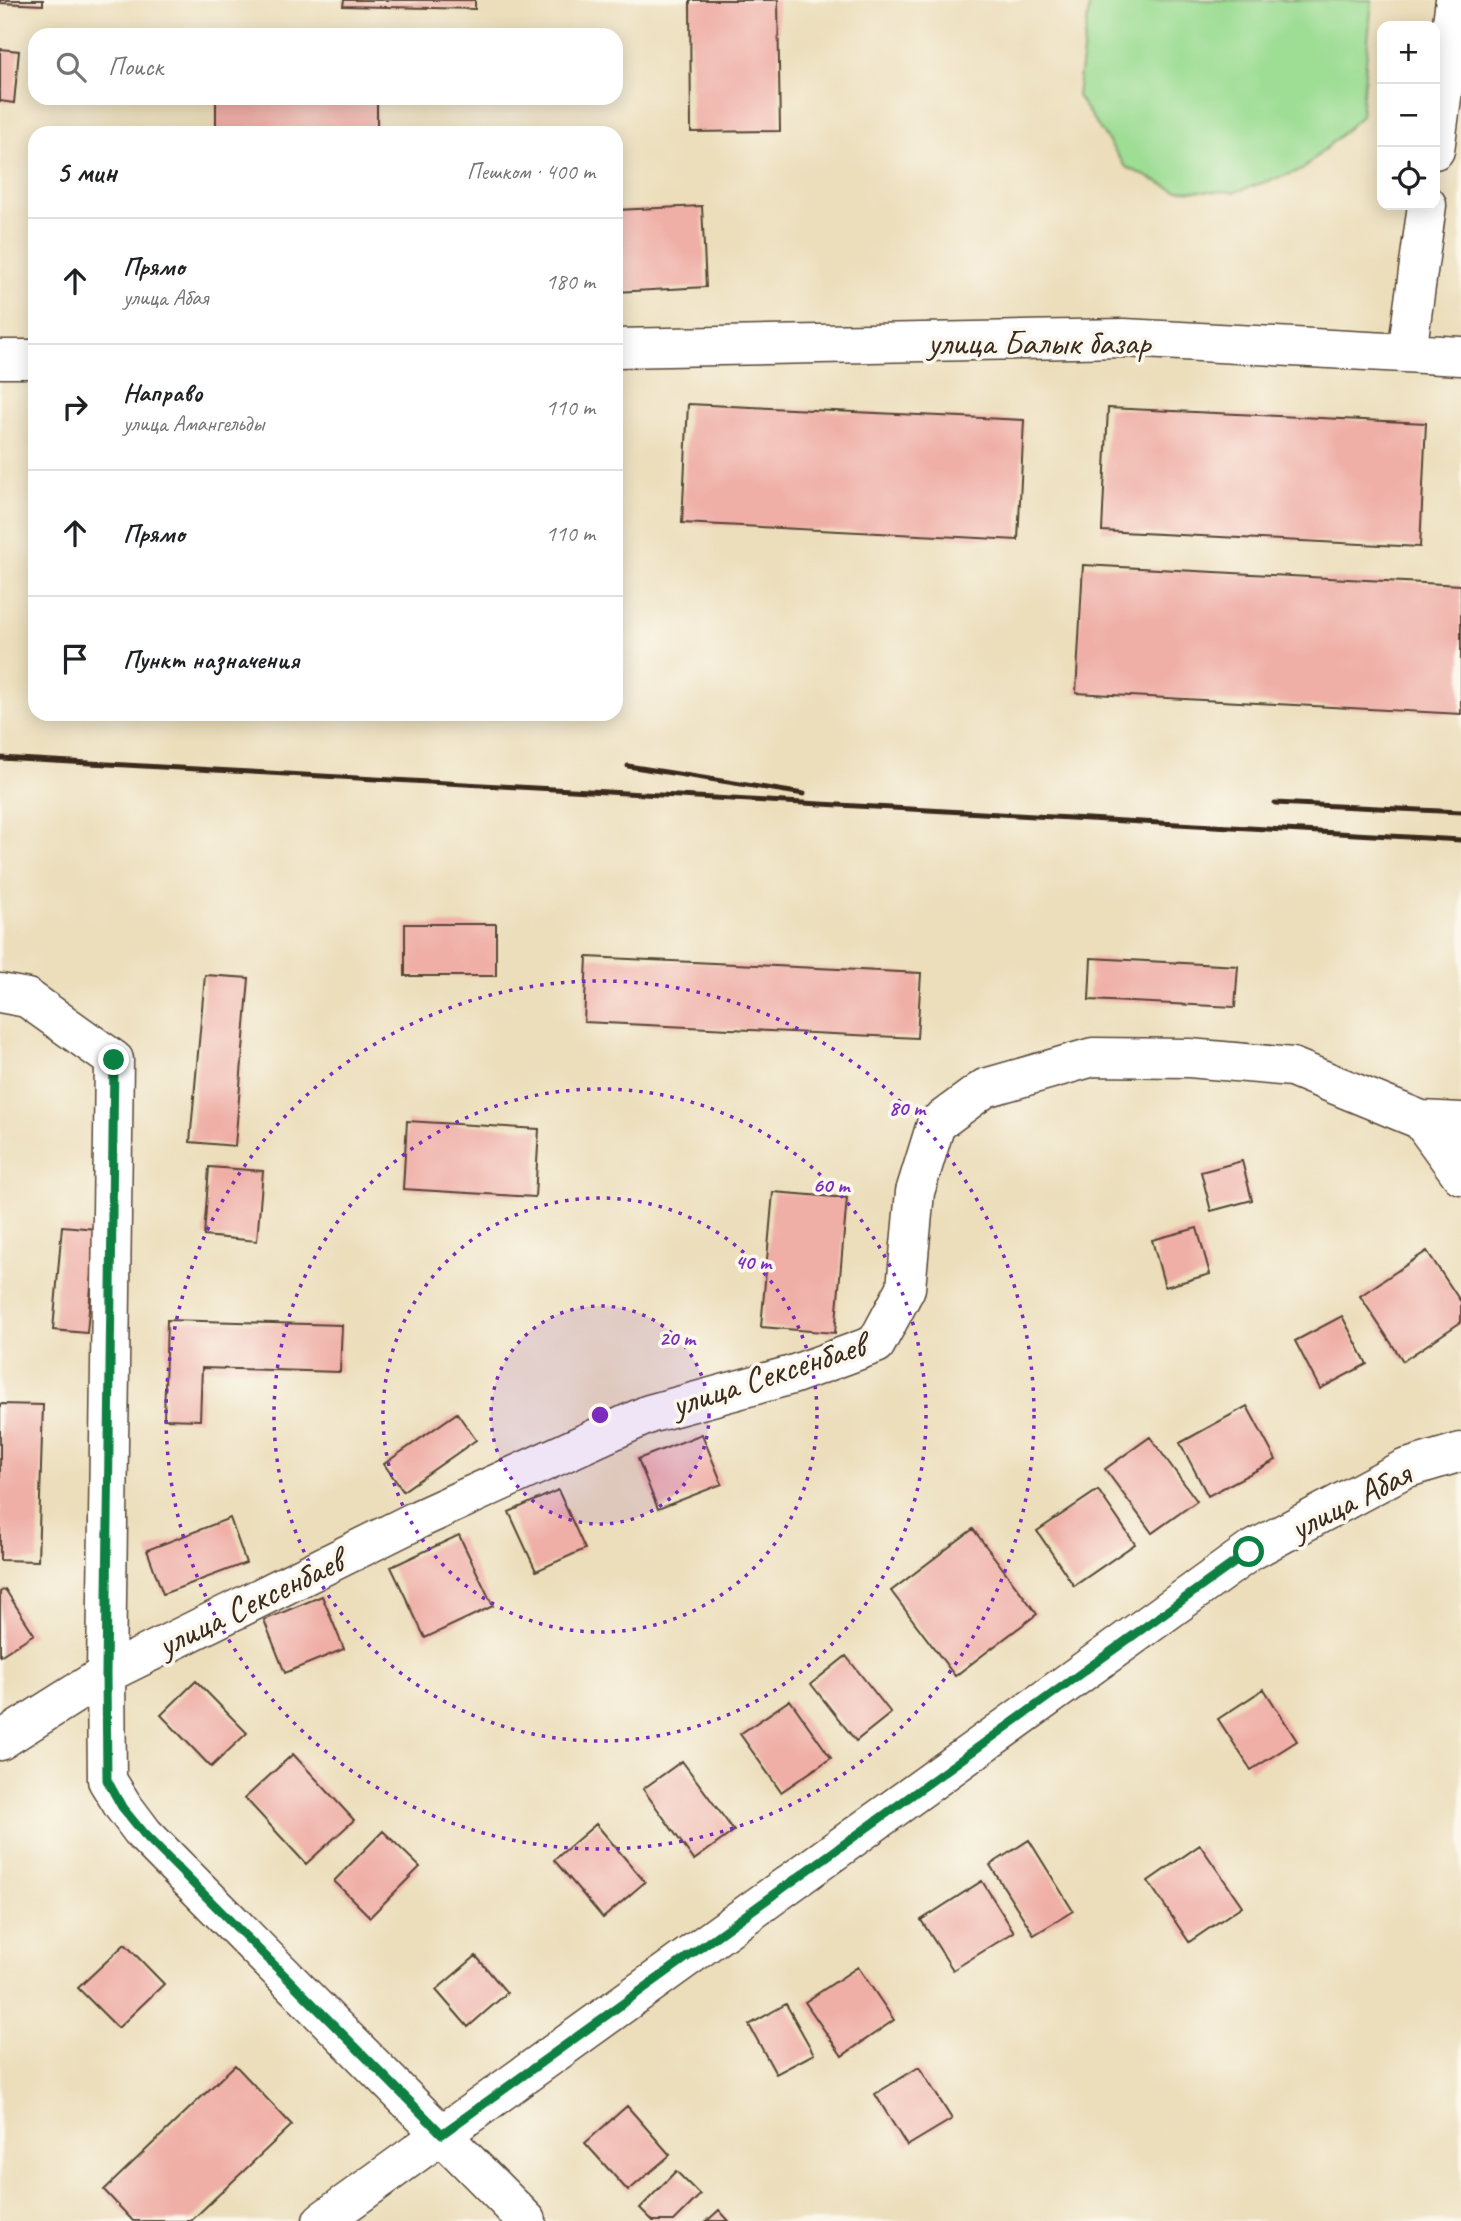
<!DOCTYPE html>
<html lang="ru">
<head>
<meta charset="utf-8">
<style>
	body { margin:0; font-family:Caveat,sans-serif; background:#f2f2f2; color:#202124 }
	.controls { position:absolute; right:21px; top:21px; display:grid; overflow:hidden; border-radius:14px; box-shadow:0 4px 18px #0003 }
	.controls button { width:63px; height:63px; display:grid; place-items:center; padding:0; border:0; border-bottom:2px solid #e0e0e0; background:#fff; color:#202124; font:35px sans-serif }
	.stop { position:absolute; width:21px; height:21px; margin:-16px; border:5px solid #0b8043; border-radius:50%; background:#fff }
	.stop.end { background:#0b8043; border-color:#fff; box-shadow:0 2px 7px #0008 }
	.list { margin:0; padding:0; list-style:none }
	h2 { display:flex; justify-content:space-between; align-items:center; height:91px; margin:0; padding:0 28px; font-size:30px }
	h2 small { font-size:23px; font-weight:400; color:#757577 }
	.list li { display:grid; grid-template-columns:46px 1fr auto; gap:21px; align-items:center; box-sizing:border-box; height:126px; padding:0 28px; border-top:2px solid #e0e0e0 }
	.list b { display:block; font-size:26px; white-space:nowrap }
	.list p { margin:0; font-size:23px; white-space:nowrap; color:#757577 }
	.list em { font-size:23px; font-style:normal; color:#757577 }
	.icon { flex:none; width:38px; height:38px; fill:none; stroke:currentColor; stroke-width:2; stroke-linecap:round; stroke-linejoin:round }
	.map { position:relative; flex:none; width:1461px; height:2221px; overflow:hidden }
	.search { position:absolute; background:#fff; box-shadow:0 4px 18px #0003; left:28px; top:28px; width:595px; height:77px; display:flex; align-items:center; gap:18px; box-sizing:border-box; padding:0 24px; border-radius:21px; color:#757577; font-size:26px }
	.panel { position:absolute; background:#fff; box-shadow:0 4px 18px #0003; left:28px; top:126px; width:595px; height:595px; border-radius:21px }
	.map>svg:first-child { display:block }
	.green { fill:#9ddd94; stroke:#6c8459; stroke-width:2 }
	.building { fill:#efaea6 }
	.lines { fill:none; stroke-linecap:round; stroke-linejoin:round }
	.street-casing { stroke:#564536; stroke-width:41 }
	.secondary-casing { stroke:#564536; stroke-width:41 }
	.street { stroke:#fff; stroke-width:38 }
	.secondary { stroke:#fff; stroke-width:38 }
	.rail { stroke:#3b2a1e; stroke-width:5 }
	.route { stroke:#0b8043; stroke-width:9 }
	.ring { fill:none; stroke:#7b2cbf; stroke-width:3.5; stroke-dasharray:3.5 7 }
	.labels { text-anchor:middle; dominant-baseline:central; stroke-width:7; stroke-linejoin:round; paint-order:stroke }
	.street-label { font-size:35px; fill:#3b2a1e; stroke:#fbf7ec }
	.centre { fill:#7b2cbf; stroke:#fbf7ec; stroke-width:3.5 }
	.ring-label { font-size:21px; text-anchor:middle; font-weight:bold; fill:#7b2cbf; stroke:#fbf7ec; stroke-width:7; stroke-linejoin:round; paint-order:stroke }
</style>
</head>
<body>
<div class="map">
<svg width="1461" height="2221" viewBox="0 0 1461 2221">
	<rect width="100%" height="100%" fill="#fbf7ec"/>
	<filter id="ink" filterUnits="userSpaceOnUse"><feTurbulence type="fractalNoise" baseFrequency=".0143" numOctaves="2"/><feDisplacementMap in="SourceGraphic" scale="14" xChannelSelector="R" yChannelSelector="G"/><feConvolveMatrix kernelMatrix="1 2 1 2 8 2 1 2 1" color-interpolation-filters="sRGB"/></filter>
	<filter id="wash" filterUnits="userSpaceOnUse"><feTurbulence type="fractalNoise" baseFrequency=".00686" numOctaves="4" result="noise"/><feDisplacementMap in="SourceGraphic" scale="28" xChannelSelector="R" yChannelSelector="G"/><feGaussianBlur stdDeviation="1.57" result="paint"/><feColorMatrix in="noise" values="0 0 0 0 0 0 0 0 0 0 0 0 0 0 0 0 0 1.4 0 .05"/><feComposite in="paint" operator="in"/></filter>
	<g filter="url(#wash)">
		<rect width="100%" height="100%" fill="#ecdebb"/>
		<path class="green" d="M1090 0H1372L1361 116 1302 170 1235 192 1175 190 1126 167 1077 96Z"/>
		<g id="blocks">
			<path class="building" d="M0 0H43V5L0 3Z
				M344 0H475V9L343 6Z
				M690 0H778L780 131 691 132Z
				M0 49 19 51 14 103 0 101Z
				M216 98 377 99V133H216Z
				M702 206 706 287 616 292V210Z
				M688 404 1024 420 1018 540 682 523Z
				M1108 408 1426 423 1420 547 1102 531Z
				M1083 565 1461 585V714L1076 693Z
				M405 924H496V976H405Z
				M587 957 921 973 917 1038 584 1022Z
				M1091 958 1238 966 1235 1007 1089 1000Z
				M205 975 249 978 235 1146 190 1142Z
				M407 1121 539 1129 535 1197 403 1189Z
				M1242 1161 1252 1200 1211 1211 1201 1172Z
				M209 1167 263 1171 257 1241 204 1236Z
				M773 1192 847 1198 835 1333 761 1327Z
				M62 1226 96 1229 87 1333 53 1330Z
				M1197 1228 1210 1274 1165 1287 1152 1240Z
				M1427 1251 1461 1302V1322L1403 1361 1360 1296Z
				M1342 1316 1367 1364 1320 1389 1295 1341Z
				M167 1320 342 1325 340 1372 202 1368 200 1420 164 1419Z
				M0 1404 43 1405 38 1561 0 1560Z
				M1247 1406 1276 1460 1208 1496 1180 1443Z
				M457 1413 476 1440 403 1491 384 1464Z
				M702 1434 722 1484 658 1509 638 1459Z
				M1150 1437 1197 1501 1152 1533 1105 1469Z
				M558 1490 585 1549 536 1571 509 1512Z
				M1098 1490 1135 1544 1074 1586 1037 1531Z
				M230 1518 246 1563 163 1594 147 1550Z
				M973 1529 1037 1614 955 1676 891 1591Z
				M459 1535 493 1606 425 1638 391 1567Z
				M5 1589 34 1634 0 1656V1592Z
				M322 1596 344 1649 285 1673 264 1620Z
				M846 1656 891 1713 856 1741 811 1684Z
				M196 1681 247 1733 211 1767 161 1715Z
				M1264 1689 1297 1741 1251 1770 1218 1719Z
				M790 1700 831 1758 781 1792 740 1734Z
				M293 1754 354 1820 306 1864 245 1798Z
				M682 1761 734 1831 694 1860 643 1789Z
				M596 1824 645 1882 603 1918 554 1860Z
				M383 1831 420 1867 370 1917 334 1881Z
				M1029 1840 1073 1911 1034 1935 990 1865Z
				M1200 1845 1242 1906 1189 1942 1148 1881Z
				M982 1881 1014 1932 953 1970 921 1920Z
				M125 1944 164 1984 118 2028 78 1988Z
				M476 1956 507 1993 468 2027 436 1990Z
				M858 1967 894 2020 842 2056 805 2002Z
				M786 2004 814 2054 776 2074 749 2025Z
				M235 2065 292 2125 191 2221H133L104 2190Z
				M919 2067 952 2119 907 2146 875 2094Z
				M627 2106 670 2155 628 2191 585 2143Z
				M676 2171 700 2195 674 2221H653L640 2208Z
				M719 2210 729 2221H707Z"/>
		</g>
	</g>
	<g filter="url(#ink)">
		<use href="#blocks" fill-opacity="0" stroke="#564536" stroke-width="2"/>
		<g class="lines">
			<defs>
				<path id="street" d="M1435 150 1455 0
					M616 348 1124 338 1461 356
					M1407 353 1427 205
					M0 359H35
					M0 993 27 998 114 1060 106 1674 107 1780 123 1806 144 1834 527 2221
					M1421 1120 1461 1175
					M0 1741 106 1674 419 1519 649 1414 792 1375 876 1344 906 1288 915 1192 936 1124 985 1088 1093 1057 1189 1058 1292 1067 1421 1120 1461 1122"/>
				<path id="secondary" d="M322 2221 1249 1552 1404 1469 1461 1452"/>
			</defs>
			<use href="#street" class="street-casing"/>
			<use href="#secondary" class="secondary-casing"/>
			<use href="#street" class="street"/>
			<use href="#secondary" class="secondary"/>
			<path class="rail" d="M0 758 1461 840
				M628 766 804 794
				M1275 803 1461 812"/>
		</g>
	</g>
	<g class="lines" filter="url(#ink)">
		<path class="route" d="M114 1060 106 1674 107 1780 122 1807 144 1834 442 2134 1249 1552"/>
	</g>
	<circle cx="600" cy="1415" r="109" fill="#7b2cbf" fill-opacity=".12"/>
	<g class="ring">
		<circle cx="600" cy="1415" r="109"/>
		<circle cx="600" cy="1415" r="217"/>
		<circle cx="600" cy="1415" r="326"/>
		<circle cx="600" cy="1415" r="434"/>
	</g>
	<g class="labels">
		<g class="street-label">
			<text x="1039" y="342">улица Балык базар</text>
			<text transform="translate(768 1375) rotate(-18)">улица Сексенбаев</text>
			<text transform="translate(1350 1501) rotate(-27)">улица Абая</text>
			<text transform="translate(250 1603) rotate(-26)">улица Сексенбаев</text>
		</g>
	</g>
	<circle cx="600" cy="1415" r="10" class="centre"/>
	<g class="ring-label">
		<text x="907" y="1115">80 m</text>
		<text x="831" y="1192">60 m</text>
		<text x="753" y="1269">40 m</text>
		<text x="677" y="1345">20 m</text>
	</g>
</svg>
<div class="controls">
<button>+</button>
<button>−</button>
<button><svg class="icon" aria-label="locate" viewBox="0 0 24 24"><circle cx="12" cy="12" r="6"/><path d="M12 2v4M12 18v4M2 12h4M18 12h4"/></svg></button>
</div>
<div class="stop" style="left:1249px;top:1552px"></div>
<div class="stop end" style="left:114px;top:1060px"></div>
<div class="search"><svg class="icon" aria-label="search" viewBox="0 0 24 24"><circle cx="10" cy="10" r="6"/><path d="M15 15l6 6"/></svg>Поиск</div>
<section class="panel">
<h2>5 мин<small>Пешком · 400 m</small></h2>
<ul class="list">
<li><svg class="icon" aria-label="ahead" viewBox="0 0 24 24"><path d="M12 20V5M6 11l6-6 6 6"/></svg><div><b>Прямо</b><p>улица Абая</p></div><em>180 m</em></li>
<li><svg class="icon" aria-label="right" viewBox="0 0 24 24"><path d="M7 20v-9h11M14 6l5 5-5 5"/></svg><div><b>Направо</b><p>улица Амангельды</p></div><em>110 m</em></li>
<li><svg class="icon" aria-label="ahead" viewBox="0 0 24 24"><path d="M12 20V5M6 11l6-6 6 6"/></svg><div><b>Прямо</b></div><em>110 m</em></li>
<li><svg class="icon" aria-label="arrive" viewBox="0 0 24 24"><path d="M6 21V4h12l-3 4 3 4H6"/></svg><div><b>Пункт назначения</b></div></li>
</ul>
</section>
</div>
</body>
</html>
